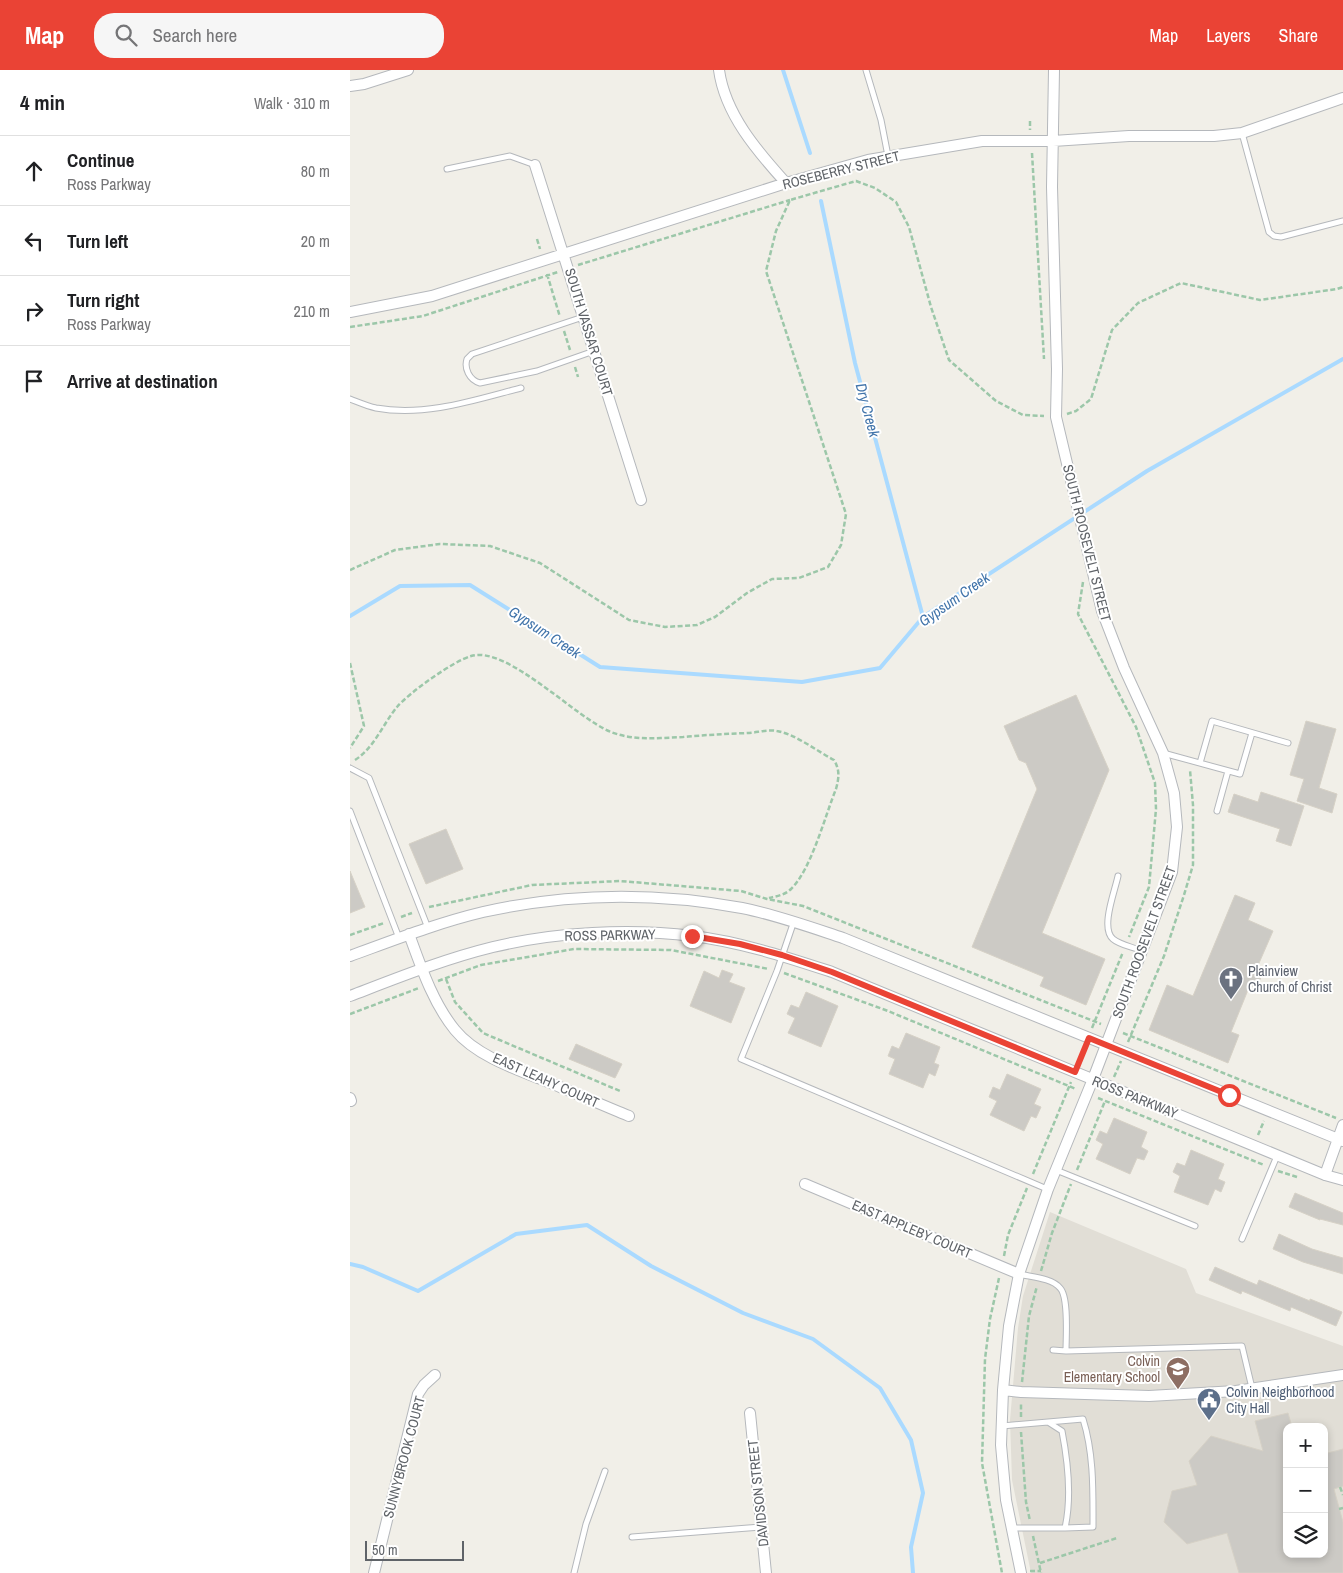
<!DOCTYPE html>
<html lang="en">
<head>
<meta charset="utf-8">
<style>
	body { margin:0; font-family:"Archivo Narrow",sans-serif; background:#f6f6f6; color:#202124 }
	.controls { position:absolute; right:15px; bottom:15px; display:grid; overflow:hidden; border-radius:10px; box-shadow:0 2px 8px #0003 }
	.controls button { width:45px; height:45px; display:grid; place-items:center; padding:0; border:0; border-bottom:1px solid #e0e0e0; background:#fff; color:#202124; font:25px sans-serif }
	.scale { position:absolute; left:15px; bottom:12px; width:99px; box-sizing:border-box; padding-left:5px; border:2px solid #5f6368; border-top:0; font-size:14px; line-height:18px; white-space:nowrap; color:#5f6368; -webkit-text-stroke:4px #fff; paint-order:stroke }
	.stop { position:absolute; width:15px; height:15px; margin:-11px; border:4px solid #ea4335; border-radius:50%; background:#fff }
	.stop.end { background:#ea4335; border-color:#fff; box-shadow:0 1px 5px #0008 }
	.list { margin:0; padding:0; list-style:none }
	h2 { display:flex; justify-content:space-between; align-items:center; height:65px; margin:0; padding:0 20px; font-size:21px }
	h2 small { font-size:16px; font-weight:400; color:#757577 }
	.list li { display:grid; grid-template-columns:32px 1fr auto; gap:15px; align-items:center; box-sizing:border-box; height:70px; padding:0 20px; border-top:1px solid #e0e0e0 }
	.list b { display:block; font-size:19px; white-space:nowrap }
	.list p { margin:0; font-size:16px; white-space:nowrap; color:#757577 }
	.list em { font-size:16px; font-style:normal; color:#757577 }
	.icon { flex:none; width:28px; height:28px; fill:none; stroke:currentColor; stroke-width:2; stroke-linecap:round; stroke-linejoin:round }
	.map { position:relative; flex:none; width:993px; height:1503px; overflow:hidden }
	header { display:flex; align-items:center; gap:30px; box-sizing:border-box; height:70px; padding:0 25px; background:#ea4335; color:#fff }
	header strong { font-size:24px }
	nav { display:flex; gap:28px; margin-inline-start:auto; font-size:18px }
	.search { width:350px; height:45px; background:#f6f6f6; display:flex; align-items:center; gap:12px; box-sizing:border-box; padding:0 18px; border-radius:20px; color:#757577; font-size:19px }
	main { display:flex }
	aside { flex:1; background:#fff }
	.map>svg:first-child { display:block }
	.education { fill:#e1ded6; fill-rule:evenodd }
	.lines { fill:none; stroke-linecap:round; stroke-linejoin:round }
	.stream { stroke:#aadaff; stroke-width:4 }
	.building { fill:#cccac5; stroke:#d6d1c6 }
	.service-casing { stroke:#b5b8bc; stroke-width:7 }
	.minor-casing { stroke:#b5b8bc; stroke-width:12 }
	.path { stroke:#9cc7a9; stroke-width:2.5; stroke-dasharray:5 2.5; stroke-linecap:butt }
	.service { stroke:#fff; stroke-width:5 }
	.minor { stroke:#fff; stroke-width:10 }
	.route { stroke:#ea4335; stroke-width:6 }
	.labels { text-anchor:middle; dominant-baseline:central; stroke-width:4; stroke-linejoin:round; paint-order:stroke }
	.street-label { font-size:14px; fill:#5f6368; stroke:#fff }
	.worship-label { font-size:14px; fill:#5b616d; stroke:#fff; text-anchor:start }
	.education-label { font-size:14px; fill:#785e54; stroke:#fff; text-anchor:end }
	.service-label { font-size:14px; fill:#4e5e75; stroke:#fff; text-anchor:start }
	.water-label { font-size:15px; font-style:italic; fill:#4174aa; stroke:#fff }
</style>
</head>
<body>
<header>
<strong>Map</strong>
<div class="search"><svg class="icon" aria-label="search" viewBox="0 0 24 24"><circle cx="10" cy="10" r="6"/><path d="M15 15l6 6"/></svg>Search here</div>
<nav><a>Map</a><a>Layers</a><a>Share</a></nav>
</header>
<main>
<aside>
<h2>4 min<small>Walk · 310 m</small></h2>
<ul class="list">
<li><svg class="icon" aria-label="ahead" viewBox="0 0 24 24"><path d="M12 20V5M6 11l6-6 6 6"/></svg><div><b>Continue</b><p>Ross Parkway</p></div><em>80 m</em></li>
<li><svg class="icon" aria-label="left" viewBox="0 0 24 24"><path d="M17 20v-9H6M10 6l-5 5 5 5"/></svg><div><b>Turn left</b></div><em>20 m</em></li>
<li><svg class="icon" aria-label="right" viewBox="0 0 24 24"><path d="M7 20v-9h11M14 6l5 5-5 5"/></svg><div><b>Turn right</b><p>Ross Parkway</p></div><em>210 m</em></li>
<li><svg class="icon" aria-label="arrive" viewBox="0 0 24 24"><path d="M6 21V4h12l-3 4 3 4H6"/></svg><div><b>Arrive at destination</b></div></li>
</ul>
</aside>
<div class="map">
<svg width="993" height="1503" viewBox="0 0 993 1503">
	<rect width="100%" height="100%" fill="#f1efe8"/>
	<path class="education" d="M700 1142 836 1199 846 1223 993 1276V1503H681L662 1410 660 1350 668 1258 673 1226ZM937 1357H974V1484H937Z"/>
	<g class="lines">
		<path class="stream" d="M433 0 460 83
			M471 131 505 293 573 547
			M0 546 50 516 120 515 250 597 452 612 530 598 573 547 797 401 993 289
			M0 1194 13 1197 68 1221 166 1164 237 1155 301 1196 393 1243 463 1269 530 1318 561 1370 573 1423 561 1477 563 1503"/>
	</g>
	<path class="building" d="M726 625 759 700 692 863 755 889 736 935 690 916 694 907 622 877 687 719 676 693 669 690 654 656Z
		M956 651 986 659 969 718 987 724 982 743 947 731 954 709 940 705Z
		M911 722 954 736 941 776 926 771 930 759 878 742 884 724 908 732Z
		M96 759 113 799 76 814 59 774Z
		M0 801 15 837 0 843Z
		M885 825 905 833 898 850 923 861 906 900 913 903 906 918 900 915 881 962 889 965 878 993 799 960 817 915 843 926Z
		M372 900 383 904 379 912 395 918 381 953 340 936 354 901 369 908Z
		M456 922 488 936 471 977 438 963 445 948 437 944 441 935 449 938Z
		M556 963 590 977 584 993 589 995 585 1006 579 1003 573 1018 539 1004 545 989 538 986 542 976 549 979Z
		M226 974 272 994 265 1008 219 989Z
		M657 1004 691 1019 684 1034 691 1037 686 1048 681 1046 674 1061 640 1045 647 1031 639 1027 643 1017 650 1020Z
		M764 1048 797 1062 791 1077 798 1081 794 1090 787 1088 780 1104 746 1089 753 1074 746 1070 750 1061 757 1064Z
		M841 1080 874 1094 868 1109 875 1112 871 1122 865 1119 858 1135 824 1122 830 1106 823 1102 827 1093 835 1096Z
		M945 1123 993 1143V1155L970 1149V1150L939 1137Z
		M929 1164 962 1179 993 1188V1204L953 1192 923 1179Z
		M865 1197 907 1215 909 1210 960 1231V1229L992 1242 986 1256 941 1237 940 1241 892 1221 891 1224 859 1210Z
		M938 1343 942 1357H937V1484H974V1384L993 1379V1416L984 1419 993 1452V1503H889L877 1463 837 1474 814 1452 822 1421 847 1415 839 1391 861 1366 913 1381 905 1351Z"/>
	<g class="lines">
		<defs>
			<path id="service" d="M516 0 531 50 538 86
				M892 63 919 162 924 166 931 167 993 151
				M97 99 160 86 185 95
				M233 247 122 284 117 289C114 298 119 310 130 313L187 301 244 281
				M0 329C8 332 17 336 26 338 75 347 125 330 171 318
				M813 683 890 704 902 663
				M850 693 862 651 938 673
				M0 698 19 708 78 858
				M0 741 49 868
				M867 741 878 701
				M768 806C765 821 750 858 763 869 770 875 783 877 792 881
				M444 851 427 901 391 989 697 1119
				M706 1100 845 1156
				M892 1169 927 1086
				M669 1204C681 1207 702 1208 710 1218 719 1227 716 1267 716 1281
				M703 1280 716 1281 892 1276 902 1318
				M698 1352 733 1349C744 1384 743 1421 743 1457L715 1458
				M652 1356 698 1352 712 1361C718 1392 722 1427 715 1458H662
				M282 1467 411 1457
				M224 1503 236 1454 255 1401"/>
			<path id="minor" d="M369 0C375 44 407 81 436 113
				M0 16 14 14 58 0
				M185 95 291 430
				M0 242 82 226 436 113 518 90 632 71H703L779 66H864L892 63 993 28
				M59 864C71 897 83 933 105 960 126 986 168 1000 198 1012 225 1023 252 1035 279 1046
				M0 886C44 870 87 853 133 842 218 823 306 822 392 838 427 845 460 857 493 868L993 1071
				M0 926C47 908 94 889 143 877 206 862 279 858 343 866 391 872 436 887 482 902L975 1105 993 1110
				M0 1028 1 1031
				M975 1105 993 1055
				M455 1114 669 1204
				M653 1320 671 1322 799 1326 886 1321 993 1305
				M400 1343 416 1503
				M24 1503 68 1324 74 1315 85 1305
				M671 1503 656 1430 651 1375 653 1320 659 1256 669 1204 698 1119 743 1009 822 802 827 757 824 723 813 683 774 598 752 541 706 347 707 299 702 117 704 0"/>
		</defs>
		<use href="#service" class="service-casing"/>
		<use href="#minor" class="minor-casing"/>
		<path class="path" d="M680 51V60
			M682 83 694 289
			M187 169 190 179
			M228 195 440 130
			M197 204 210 247
			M0 257 73 246 208 202
			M214 261 220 280
			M225 297 228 307
			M717 344 726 341 741 329 762 260 788 233 831 213 910 230 987 219 993 217
			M0 500 45 480 90 474 140 476 190 493 279 550 315 557 347 555 365 547 397 523 422 509 449 508 478 497 491 475 496 444 416 201 426 161 440 130 506 111 525 118 546 132 559 157 581 237 599 290 646 331 673 345 694 346
			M733 512 728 544 786 657 805 713 806 739 799 817 779 867
			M0 593 14 656 0 678
			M5 690C24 678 33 654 47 637 60 622 102 592 121 586 157 575 227 649 261 662 284 671 309 668 333 667 354 665 375 664 397 663 406 663 417 659 427 661 445 664 467 681 484 690 490 700 489 708 486 719 475 746 461 800 441 819 435 825 427 826 419 828
			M79 837 182 815 270 811 391 821 417 829 453 836 751 954
			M51 847 62 843
			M0 865 34 853
			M434 903 538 941 726 1019
			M96 909 105 932 133 963 270 1021
			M88 911 131 895 224 879 321 880 419 899
			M0 944 69 918
			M742 958 773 882
			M773 963 986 1048
			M778 972 814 886 834 825 843 795V735L840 700
			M729 993 735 977
			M764 1007 771 991
			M748 1028 914 1095
			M908 1065 914 1051
			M727 1100 755 1031
			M928 1101 947 1107
			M683 1104 721 1012
			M654 1186 658 1165 677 1118
			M691 1201 702 1163 721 1114
			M649 1208 640 1249 635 1289 632 1393 652 1503
			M672 1312 679 1246 687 1216
			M671 1347V1332
			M671 1362 676 1432 680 1451
			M990 1417 993 1425
			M989 1439 993 1438
			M683 1466 691 1503
			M690 1493 767 1468
			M680 1501H691"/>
		<use href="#service" class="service"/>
		<use href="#minor" class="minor"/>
	</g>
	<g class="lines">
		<path class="route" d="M342 866 390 874 432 885 482 902 725 1002 739 968 879 1025"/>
	</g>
	<defs>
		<symbol id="church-pin" viewBox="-11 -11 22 30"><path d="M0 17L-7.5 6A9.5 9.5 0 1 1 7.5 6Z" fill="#6b7280" stroke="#fff"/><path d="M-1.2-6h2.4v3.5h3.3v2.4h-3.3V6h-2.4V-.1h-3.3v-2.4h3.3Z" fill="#fff"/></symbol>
		<symbol id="school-pin" viewBox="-11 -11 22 30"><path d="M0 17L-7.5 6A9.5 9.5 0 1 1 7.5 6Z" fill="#8d6e63" stroke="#fff"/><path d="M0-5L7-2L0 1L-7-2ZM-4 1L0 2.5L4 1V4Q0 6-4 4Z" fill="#fff"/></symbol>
		<symbol id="civic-pin" viewBox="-11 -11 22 30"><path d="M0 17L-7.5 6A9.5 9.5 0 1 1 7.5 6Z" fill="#5c6f8a" stroke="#fff"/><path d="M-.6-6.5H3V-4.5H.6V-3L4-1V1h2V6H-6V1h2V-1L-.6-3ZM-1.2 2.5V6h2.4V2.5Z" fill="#fff"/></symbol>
	</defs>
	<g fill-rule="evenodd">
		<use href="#church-pin" x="867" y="895" width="28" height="38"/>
		<use href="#school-pin" x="814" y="1285" width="28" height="38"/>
		<use href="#civic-pin" x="845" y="1316" width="28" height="38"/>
	</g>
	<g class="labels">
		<g class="street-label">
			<text transform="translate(491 100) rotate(-14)">ROSEBERRY STREET</text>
			<text transform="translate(239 262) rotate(73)">SOUTH VASSAR COURT</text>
			<text transform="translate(737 473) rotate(76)">SOUTH ROOSEVELT STREET</text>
			<text transform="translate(260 865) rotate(-1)">ROSS PARKWAY</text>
			<text transform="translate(794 872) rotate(-70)">SOUTH ROOSEVELT STREET</text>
			<text transform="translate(196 1010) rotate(24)">EAST LEAHY COURT</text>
			<text transform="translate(785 1027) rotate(22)">ROSS PARKWAY</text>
			<text transform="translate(562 1159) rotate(23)">EAST APPLEBY COURT</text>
			<text transform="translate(54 1387) rotate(-75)">SUNNYBROOK COURT</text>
			<text transform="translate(408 1423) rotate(-96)">DAVIDSON STREET</text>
		</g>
		<g class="worship-label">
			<text x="898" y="901">Plainview<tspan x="898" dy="16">Church of Christ</tspan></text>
		</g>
		<g class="education-label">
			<text x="810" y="1291">Colvin<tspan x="810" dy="16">Elementary School</tspan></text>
		</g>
		<g class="service-label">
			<text x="876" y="1322">Colvin Neighborhood<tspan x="876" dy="16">City Hall</tspan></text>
		</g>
		<g class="water-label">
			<text transform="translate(518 340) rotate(75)">Dry Creek</text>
			<text transform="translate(604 529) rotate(-35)">Gypsum Creek</text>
			<text transform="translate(195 562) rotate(33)">Gypsum Creek</text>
		</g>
	</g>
</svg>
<div class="controls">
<button>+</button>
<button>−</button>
<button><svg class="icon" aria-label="layers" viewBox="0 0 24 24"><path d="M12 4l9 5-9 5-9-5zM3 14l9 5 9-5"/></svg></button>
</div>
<div class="scale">50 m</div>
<div class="stop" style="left:879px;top:1025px"></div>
<div class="stop end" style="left:342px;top:866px"></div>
</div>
</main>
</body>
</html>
